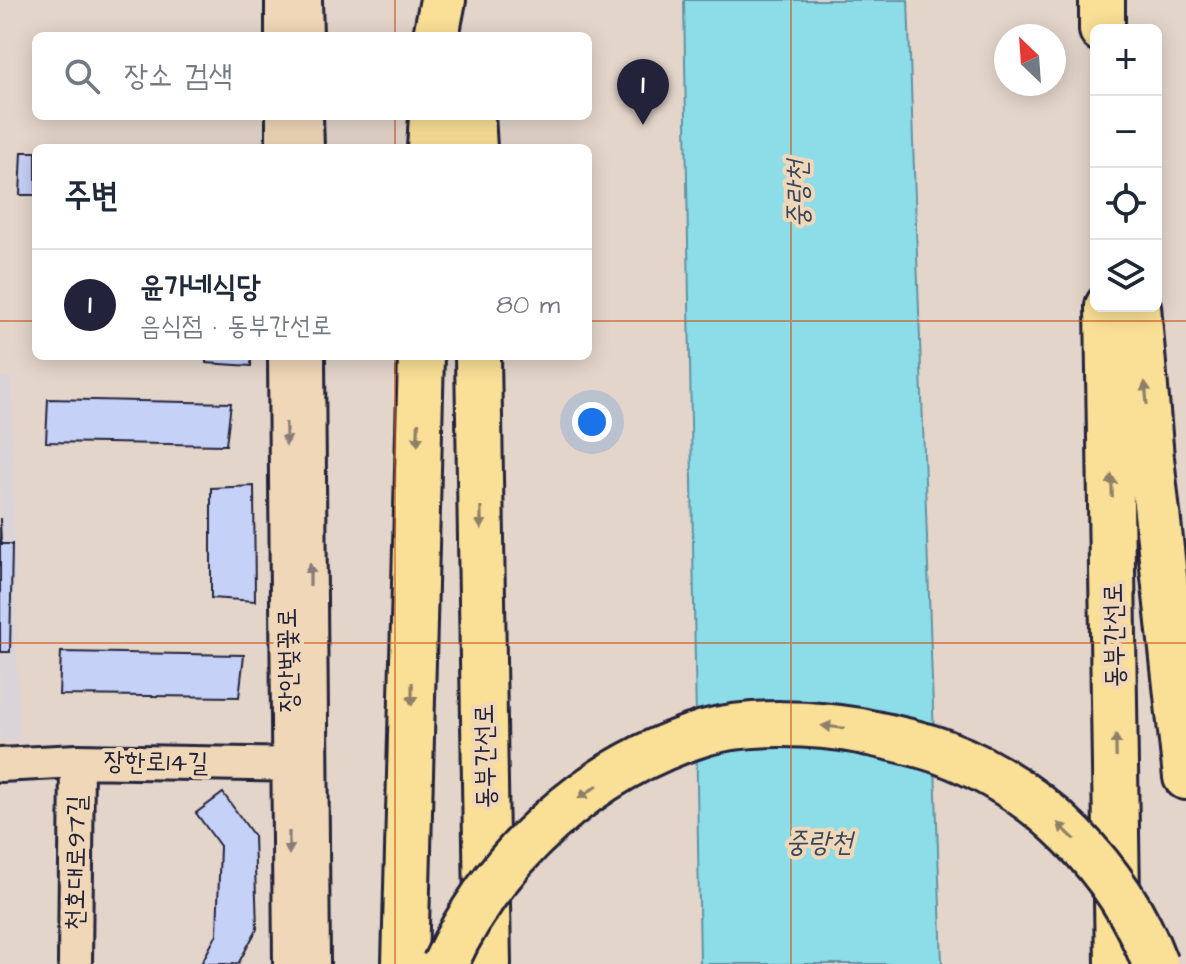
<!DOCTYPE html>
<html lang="ko">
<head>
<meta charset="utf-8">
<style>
	body { margin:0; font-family:"Architects Daughter","Poor Story",sans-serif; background:#f2f2f3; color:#1f2937 }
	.controls { position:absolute; right:24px; top:24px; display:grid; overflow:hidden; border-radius:12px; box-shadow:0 4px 20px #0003 }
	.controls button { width:72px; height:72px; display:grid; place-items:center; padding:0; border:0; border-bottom:2px solid #e0e1e3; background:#fff; color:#1f2937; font:40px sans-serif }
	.compass { position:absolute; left:994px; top:24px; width:72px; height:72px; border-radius:50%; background:#fff; box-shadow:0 4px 20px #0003; rotate:335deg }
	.you { position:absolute; left:592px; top:422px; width:28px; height:28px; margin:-20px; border:6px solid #fff; border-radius:50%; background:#1a73e8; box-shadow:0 0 0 12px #1a73e833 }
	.badge { display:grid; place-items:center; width:52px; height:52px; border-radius:50%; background:#22223b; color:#fff; font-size:26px; font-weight:700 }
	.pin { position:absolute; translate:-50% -66px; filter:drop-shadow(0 2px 4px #0008) }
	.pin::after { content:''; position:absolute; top:42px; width:28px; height:24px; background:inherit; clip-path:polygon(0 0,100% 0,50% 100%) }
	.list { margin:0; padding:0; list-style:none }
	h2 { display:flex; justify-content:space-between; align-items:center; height:104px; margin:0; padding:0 32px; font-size:34px }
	h2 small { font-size:26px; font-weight:400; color:#747a83 }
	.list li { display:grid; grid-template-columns:52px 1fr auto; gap:24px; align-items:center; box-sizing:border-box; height:112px; padding:0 32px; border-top:2px solid #e0e1e3 }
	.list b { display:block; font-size:30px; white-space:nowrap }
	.list p { margin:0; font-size:26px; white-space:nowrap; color:#747a83 }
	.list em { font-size:26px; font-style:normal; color:#747a83 }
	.icon { flex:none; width:44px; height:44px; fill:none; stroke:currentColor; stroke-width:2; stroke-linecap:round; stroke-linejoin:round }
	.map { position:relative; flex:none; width:1186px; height:964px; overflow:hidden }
	.search { position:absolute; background:#fff; box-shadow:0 4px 20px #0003; left:32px; top:32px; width:560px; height:88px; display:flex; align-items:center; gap:20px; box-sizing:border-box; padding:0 28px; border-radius:12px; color:#747a83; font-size:30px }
	.panel { position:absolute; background:#fff; box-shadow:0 4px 20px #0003; left:32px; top:144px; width:560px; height:216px; border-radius:12px }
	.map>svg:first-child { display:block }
	.built { fill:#dad4d8 }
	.water { fill:#8ddde8; stroke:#6292a3; stroke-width:2 }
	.building { fill:#c6d1f8; stroke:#22223b; stroke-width:2 }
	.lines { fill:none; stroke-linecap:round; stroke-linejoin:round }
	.minor-casing { stroke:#22223b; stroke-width:38 }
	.highway-casing { stroke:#22223b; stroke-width:50 }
	.minor { stroke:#efd7b7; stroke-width:32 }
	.highway { stroke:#fadf96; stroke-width:44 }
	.highway-bridge-casing { stroke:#22223b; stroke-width:50; stroke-linecap:butt }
	.highway-bridge { stroke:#fadf96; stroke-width:44 }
	.oneway { fill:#8e8068 }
	.oneway2 { fill:#887c79 }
	.grid { fill:none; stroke:#ca5113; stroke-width:2; stroke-opacity:0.55 }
	.labels { text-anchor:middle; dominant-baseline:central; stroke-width:8; stroke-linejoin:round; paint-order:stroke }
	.street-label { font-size:26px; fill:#22223b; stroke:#efd7b7 }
	.water-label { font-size:28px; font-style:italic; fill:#37475e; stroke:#efd7b7 }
</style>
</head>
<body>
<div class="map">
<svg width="1186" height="964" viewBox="0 0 1186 964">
	<rect width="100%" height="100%" fill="#e3d5ca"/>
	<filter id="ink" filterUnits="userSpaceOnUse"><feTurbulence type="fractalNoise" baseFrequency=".0125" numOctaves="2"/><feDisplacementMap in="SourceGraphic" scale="16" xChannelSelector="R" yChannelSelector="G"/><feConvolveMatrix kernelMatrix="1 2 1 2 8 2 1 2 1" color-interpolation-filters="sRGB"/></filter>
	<g filter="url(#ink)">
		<path class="built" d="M0 377H11L19 740H0Z"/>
		<path class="water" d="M684 0H908L942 964H700Z"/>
		<path class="building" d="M22 152H36V195H20Z
			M206 356H251V366L206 363Z
			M48 399 231 403 226 445 46 442Z
			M254 486 255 601 211 598V488Z
			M0 518 1 544H12L10 652H0Z
			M61 652 244 655 239 697 59 695Z
			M223 793 254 836 257 929 238 964H201L217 934 220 846 196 813Z"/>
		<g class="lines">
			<defs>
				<path id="minor" d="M282 0V36
					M305 0 306 36
					M283 116V148
					M306 116 307 148
					M285 356 290 964
					M308 356 313 964
					M0 765 77 761 309 765
					M75 964 77 761"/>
				<path id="highway" d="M1102 0V30
					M436 36 443 0
					M472 116 474 148
					M430 148 432 116
					M1108 306 1118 964
					M1138 306 1151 458 1186 777
					M478 356 488 964
					M405 964 421 356"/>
			</defs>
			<use href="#minor" class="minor-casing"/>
			<use href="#highway" class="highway-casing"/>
			<use href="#minor" class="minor"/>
			<use href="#highway" class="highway"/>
			<defs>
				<path id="highway-bridge" d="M445 964C494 856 590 768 704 733 747 720 817 723 860 731 888 737 916 742 943 752 1039 788 1119 868 1155 964"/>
			</defs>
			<use href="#highway-bridge" class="highway-bridge-casing"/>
			<use href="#highway-bridge" class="highway-bridge"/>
		</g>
		<defs><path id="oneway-solid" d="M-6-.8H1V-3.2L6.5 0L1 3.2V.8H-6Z" transform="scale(2)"/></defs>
		<g class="oneway">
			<use href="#oneway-solid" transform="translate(1146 393) rotate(-95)"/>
			<use href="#oneway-solid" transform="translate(418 434) rotate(92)"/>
			<use href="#oneway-solid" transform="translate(1112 486) rotate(-91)"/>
			<use href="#oneway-solid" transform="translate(481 518) rotate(89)"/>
			<use href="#oneway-solid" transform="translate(412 694) rotate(91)"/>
			<use href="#oneway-solid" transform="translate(833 727) rotate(-173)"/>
			<use href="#oneway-solid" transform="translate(1116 746) rotate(-91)"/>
			<use href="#oneway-solid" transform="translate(588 792) rotate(146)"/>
			<use href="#oneway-solid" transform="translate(1066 831) rotate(-136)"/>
		</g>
		<g class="oneway2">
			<use href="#oneway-solid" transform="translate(286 434) rotate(89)"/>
			<use href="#oneway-solid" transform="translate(310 575) rotate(-90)"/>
			<use href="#oneway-solid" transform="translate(289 843) rotate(90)"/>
		</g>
	</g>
	<path class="grid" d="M395 0V36M791 0V964M395 116V148M0 321H36M588 321H1186M395 356V964M0 643H1186"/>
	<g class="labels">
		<g class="street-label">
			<text transform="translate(1114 635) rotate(-91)">동부간선로</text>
			<text transform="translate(288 660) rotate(-91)">장안벚꽃로</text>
			<text transform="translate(485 756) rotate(-91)">동부간선로</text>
			<text transform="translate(156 762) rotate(1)">장한로14길</text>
			<text transform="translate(76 863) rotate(-89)">천호대로97길</text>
		</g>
		<g class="water-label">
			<text transform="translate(798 194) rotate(-91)">중랑천</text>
			<text x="819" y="842">중랑천</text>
		</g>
	</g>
</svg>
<div class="controls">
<button>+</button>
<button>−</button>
<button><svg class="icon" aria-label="locate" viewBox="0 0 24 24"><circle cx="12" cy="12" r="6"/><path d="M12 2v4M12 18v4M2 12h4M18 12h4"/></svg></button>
<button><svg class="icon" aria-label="layers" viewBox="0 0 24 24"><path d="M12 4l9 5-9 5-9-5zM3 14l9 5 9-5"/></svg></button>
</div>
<svg class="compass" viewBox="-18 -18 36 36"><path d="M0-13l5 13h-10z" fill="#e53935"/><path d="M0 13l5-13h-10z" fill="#747a83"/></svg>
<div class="you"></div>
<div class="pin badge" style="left:643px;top:125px">1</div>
<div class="search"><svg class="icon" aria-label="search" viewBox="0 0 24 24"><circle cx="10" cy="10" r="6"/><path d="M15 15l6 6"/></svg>장소 검색</div>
<section class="panel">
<h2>주변<small></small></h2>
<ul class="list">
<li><span class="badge">1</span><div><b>윤가네식당</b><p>음식점 · 동부간선로</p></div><em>80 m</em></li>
</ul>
</section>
</div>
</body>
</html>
